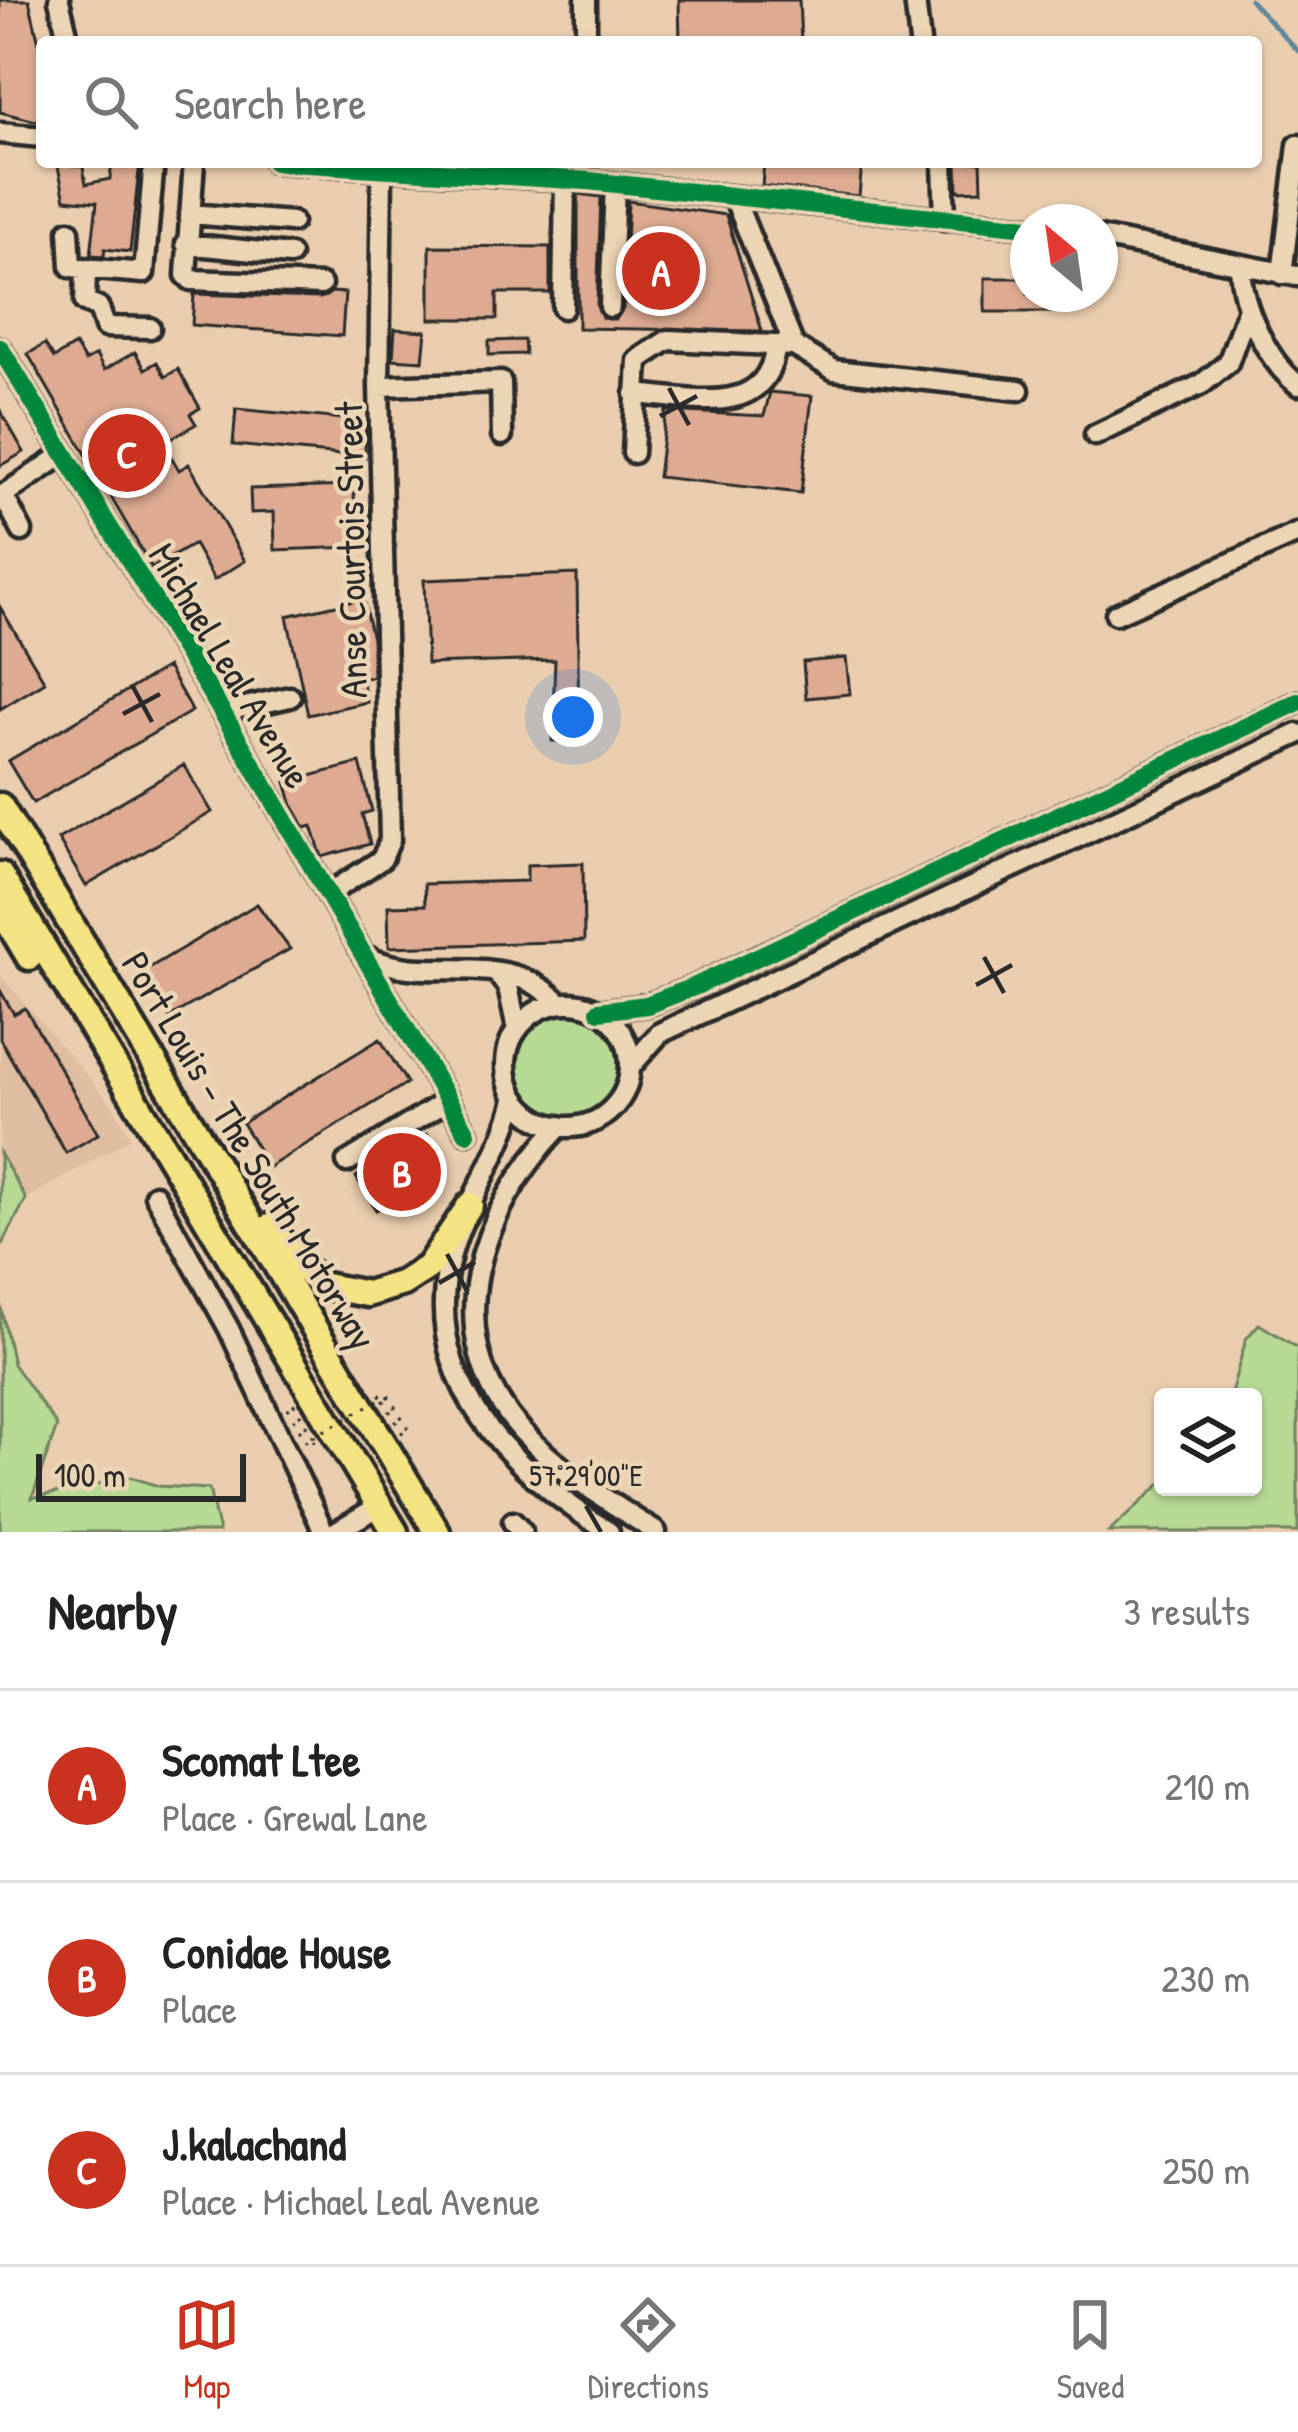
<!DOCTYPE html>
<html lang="en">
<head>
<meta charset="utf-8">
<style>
	body { margin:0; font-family:"Patrick Hand",sans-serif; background:#f6f6f6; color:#222 }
	.controls { position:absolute; right:36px; bottom:36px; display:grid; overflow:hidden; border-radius:12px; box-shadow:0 3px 9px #0004 }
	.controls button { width:108px; height:108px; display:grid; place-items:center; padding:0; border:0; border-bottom:3px solid #e0e0e0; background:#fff; color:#222; font:60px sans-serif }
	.compass { position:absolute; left:1010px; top:204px; width:108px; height:108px; border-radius:50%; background:#fff; box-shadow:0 3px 9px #0004; rotate:331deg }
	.scale { position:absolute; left:36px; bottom:30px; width:210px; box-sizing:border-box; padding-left:12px; border:6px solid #2b2b2b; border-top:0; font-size:33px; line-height:42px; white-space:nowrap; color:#2b2b2b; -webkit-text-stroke:9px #ecd5b5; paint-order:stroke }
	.you { position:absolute; left:573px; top:717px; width:42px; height:42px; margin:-30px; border:9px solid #fff; border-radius:50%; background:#1a73e8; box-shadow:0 0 0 18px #1a73e833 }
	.badge { display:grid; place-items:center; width:78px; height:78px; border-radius:50%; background:#c8321e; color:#fff; font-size:39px; font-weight:700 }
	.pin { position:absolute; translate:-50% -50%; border:6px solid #fff; box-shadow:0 3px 12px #0006 }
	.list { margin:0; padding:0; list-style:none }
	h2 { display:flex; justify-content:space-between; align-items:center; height:156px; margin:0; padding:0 48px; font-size:51px }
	h2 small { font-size:39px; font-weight:400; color:#767676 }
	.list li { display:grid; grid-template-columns:78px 1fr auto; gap:36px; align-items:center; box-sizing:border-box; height:192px; padding:0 48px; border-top:3px solid #e0e0e0 }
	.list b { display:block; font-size:45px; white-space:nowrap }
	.list p { margin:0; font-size:39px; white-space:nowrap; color:#767676 }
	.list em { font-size:39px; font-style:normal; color:#767676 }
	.icon { flex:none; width:66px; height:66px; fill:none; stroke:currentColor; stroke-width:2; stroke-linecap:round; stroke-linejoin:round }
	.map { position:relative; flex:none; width:1298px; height:1532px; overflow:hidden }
	.search { position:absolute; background:#fff; box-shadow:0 3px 9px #0004; left:36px; right:36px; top:36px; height:132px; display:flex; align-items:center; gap:30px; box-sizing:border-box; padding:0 42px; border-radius:12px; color:#767676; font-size:45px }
	.sheet { height:732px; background:#fff }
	nav { display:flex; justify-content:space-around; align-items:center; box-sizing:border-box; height:168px; border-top:3px solid #e0e0e0; background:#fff; font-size:33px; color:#767676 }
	nav a { display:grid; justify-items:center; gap:6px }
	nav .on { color:#c8321e }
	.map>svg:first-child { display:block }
	.built { fill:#dfbda1 }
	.green { fill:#b6da94; stroke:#708260; stroke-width:3 }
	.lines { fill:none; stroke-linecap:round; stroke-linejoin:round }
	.stream { stroke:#5f8699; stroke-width:4.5 }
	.building { fill:#deab92; stroke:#2b2b2b; stroke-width:3 }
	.minor-casing { stroke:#2b2b2b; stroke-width:27 }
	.highway-casing { stroke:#2b2b2b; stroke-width:33 }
	.path { stroke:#2b2b2b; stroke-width:3; stroke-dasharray:3 9; stroke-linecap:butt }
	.minor { stroke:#ecd5b5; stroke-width:18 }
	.highway { stroke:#f4e382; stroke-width:24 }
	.path-bridge { stroke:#2b2b2b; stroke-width:3; stroke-dasharray:3 9; stroke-linecap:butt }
	.cycleway-casing { stroke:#ecd5b5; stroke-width:26 }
	.cycleway { stroke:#00873e; stroke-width:18 }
	.ticks { fill:none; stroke:#2b2b2b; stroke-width:4.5 }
	.labels { text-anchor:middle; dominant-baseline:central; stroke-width:9; stroke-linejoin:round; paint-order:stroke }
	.street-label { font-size:39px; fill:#2b2b2b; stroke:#ecd5b5 }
	.ticks-label { font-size:30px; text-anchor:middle; fill:#2b2b2b; stroke:#ecd5b5; stroke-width:9; stroke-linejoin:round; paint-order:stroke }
</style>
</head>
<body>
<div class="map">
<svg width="1298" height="1532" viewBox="0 0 1298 1532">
	<rect width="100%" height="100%" fill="#e9cdae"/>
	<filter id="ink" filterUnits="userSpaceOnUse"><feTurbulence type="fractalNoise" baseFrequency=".00833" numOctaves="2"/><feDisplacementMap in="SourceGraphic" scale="24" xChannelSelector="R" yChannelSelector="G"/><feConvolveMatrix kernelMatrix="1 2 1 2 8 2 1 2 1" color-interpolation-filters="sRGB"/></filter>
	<g filter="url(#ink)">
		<path class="built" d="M0 975 114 1107 131 1138 26 1199 0 1152Z"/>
		<path class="green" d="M514 1064a52 52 0 1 1 104 0a52 52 0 1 1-104 0Z
			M0 1153 26 1199 0 1249Z
			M0 1303 13 1364 57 1426 32 1498 131 1477 158 1486 209 1489 219 1532H0Z
			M1259 1324 1298 1348V1532H1109L1163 1482V1487H1253V1397H1230L1246 1339Z"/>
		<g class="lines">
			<path class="stream" d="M1250 0 1298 51"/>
		</g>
		<path class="building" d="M0 0H29L42 56V115L36 121 0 112Z
			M679 0H799L801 42H680Z
			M57 162 83 167 86 184 110 179 112 162H140L130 252 105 249 104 256 91 255 97 202 65 199Z
			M764 162H862L859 196 762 186Z
			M957 162H981L982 190 958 191Z
			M578 194 601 197 597 306 602 318 615 319 623 309 628 201 726 215 762 331 578 328Z
			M430 246 550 247V293H497V319H430Z
			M985 278H1028V294H1064V312H985Z
			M332 292 345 293 342 336 192 325 194 294 320 298Z
			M395 329 426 331 423 361 393 359Z
			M524 340 525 354 489 355V341Z
			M45 344 54 358 75 345 85 361 96 355 104 370 135 352 145 369 157 362 165 377 178 369 200 408 190 414 196 424 163 443 179 470 189 464 245 561 214 580 194 544 152 568 28 354Z
			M770 392 812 396 801 493 658 477 666 411 764 416Z
			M236 409 366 421 365 457 233 445Z
			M0 410 24 452 0 466Z
			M354 486 356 547 275 550 274 512 251 513 250 489Z
			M577 574 579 742 552 741 555 660 427 664 424 580Z
			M363 599 372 639 373 676 362 679 367 702 308 715 287 616Z
			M0 607 45 682 0 709Z
			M846 658 850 694 806 698 803 662Z
			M167 667 192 711 33 803 8 761Z
			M360 763 372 811 362 814 370 844 322 857 312 826 305 828 293 806 286 782Z
			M184 765 212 812 86 886 58 839Z
			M583 863 584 941 389 947 388 906 425 905 424 884 527 881V865Z
			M257 904 290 949 169 1017 144 971Z
			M0 990 14 1014 25 1008 98 1134 66 1153 0 1039Z
			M380 1039 407 1083 269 1167 242 1123Z
			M427 1134 447 1167 376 1210 356 1177Z"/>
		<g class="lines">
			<defs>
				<path id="minor" d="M59 0 69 42
					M586 0V42
					M915 0 920 42
					M0 133 42 137
					M194 162 186 275 191 280 321 285
					M275 162 588 181 1028 227
					M943 162 945 220
					M734 197 794 346 834 370 1019 390
					M190 214 292 222
					M69 231 71 267 144 273 154 162
					M1100 237 1298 276
					M186 244 290 255
					M1240 267C1242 307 1267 361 1298 385
					M86 271 85 302 99 308 105 327 150 328
					M1282 274 1298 145
					M610 307 615 184
					M563 308 565 181
					M0 348 222 712 467 1133
					M379 386 501 382 502 435
					M635 394C692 398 767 420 776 345
					M1095 435 1202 384 1228 363 1248 308
					M633 453 638 360 668 340 794 346
					M22 531 3 495 64 454
					M1116 614 1298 533
					M222 712 290 697
					M328 894 382 859 390 840 379 386 382 172
					M366 956C429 988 500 944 560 1003
					M496 972 508 987 517 1029
					M506 1065a62 62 0 1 1 124 0a62 62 0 1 1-124 0Z
					M599 1011 647 1005 696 986 1298 702
					M630 1067 660 1033 1298 734
					M515 1099C502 1153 468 1197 452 1251 415 1379 511 1470 609 1532
					M560 1126C479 1211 434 1335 523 1432 561 1473 610 1502 656 1532
					M347 1162 448 1100
					M155 1195 229 1329 324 1532
					M513 1522 522 1532
					M335 1532 379 1506"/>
				<path id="highway" d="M0 806 437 1532
					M0 875 395 1532
					M0 908 29 957
					M269 1227 320 1285 367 1294 403 1283 428 1267 470 1205"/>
			</defs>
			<use href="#minor" class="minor-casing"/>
			<use href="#highway" class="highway-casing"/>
			<path class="path" d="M379 1396 386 1392 409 1430 403 1434 382 1398
				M313 1437 293 1403 287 1406 308 1445 316 1440"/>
			<use href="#minor" class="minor"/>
			<use href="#highway" class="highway"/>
			<path class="path-bridge" d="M313 1437 382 1398"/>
			<defs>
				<path id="cycleway" d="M275 162 588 181 1028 227
					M0 348 222 712 467 1133
					M599 1011 647 1005 696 986 1298 702"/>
			</defs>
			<use href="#cycleway" class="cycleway-casing"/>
			<use href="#cycleway" class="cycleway"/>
		</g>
	</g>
	<path class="ticks" d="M669 388 689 425M660 416 697 396M132 685 152 722M123 714 160 694M984 957 1004 993M976 985 1012 965M447 1254 467 1291M439 1283 475 1262M586 1506 601 1532"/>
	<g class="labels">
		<g class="street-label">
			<text transform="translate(350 550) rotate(-91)">Anse Courtois Street</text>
			<text transform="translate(231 665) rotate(59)">Michael Leal Avenue</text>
			<text transform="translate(250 1150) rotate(59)">Port Louis – The South Motorway</text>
		</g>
	</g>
	<g class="ticks-label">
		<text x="586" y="1486">57°29'00"E</text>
	</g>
</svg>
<div class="controls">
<button><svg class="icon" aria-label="layers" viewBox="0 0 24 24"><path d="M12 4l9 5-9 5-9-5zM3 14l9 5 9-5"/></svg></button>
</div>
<svg class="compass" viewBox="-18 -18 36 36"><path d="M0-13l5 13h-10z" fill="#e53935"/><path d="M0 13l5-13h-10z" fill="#767676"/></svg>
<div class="scale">100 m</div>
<div class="you"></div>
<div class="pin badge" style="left:661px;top:271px">A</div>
<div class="pin badge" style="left:402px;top:1172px">B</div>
<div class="pin badge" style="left:127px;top:453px">C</div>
<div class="search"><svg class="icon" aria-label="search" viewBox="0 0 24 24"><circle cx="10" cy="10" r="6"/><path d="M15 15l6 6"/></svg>Search here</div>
</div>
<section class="sheet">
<h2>Nearby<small>3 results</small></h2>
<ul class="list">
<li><span class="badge">A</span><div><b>Scomat Ltee</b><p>Place · Grewal Lane</p></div><em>210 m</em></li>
<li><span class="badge">B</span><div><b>Conidae House</b><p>Place</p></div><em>230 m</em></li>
<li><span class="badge">C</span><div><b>J.kalachand</b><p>Place · Michael Leal Avenue</p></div><em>250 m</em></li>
</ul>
</section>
<nav>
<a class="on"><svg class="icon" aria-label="map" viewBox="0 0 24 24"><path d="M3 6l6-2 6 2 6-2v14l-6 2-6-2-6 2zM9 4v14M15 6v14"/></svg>Map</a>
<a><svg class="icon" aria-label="directions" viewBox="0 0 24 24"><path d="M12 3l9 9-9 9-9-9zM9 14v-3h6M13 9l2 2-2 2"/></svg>Directions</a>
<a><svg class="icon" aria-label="saved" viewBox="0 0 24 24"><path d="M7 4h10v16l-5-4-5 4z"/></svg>Saved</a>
</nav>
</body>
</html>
